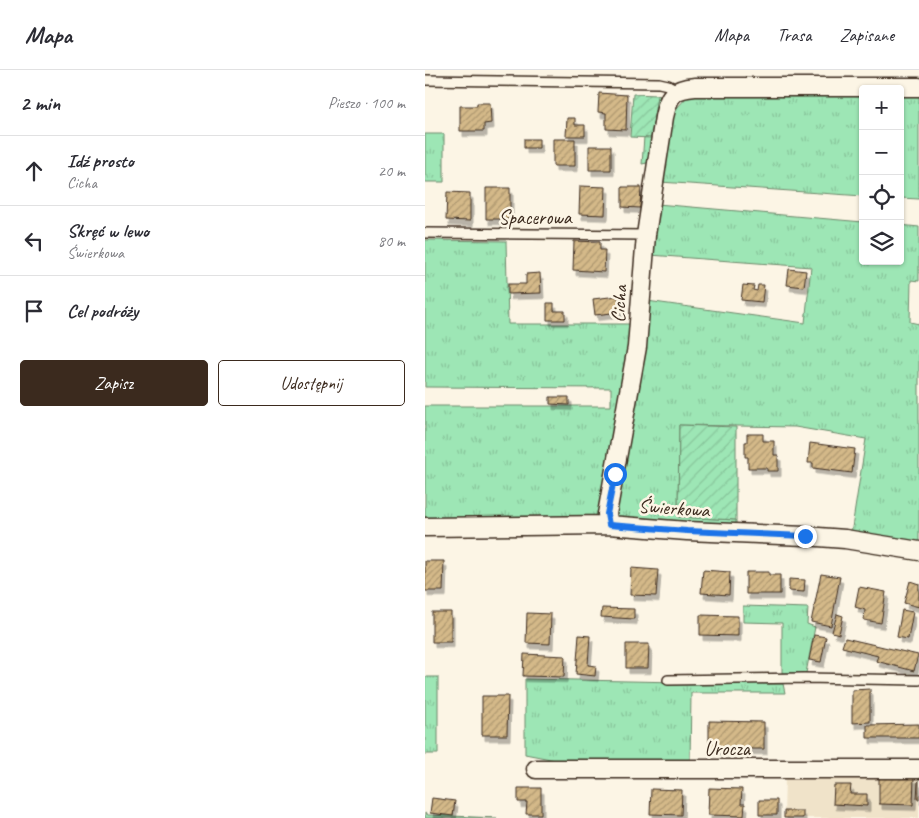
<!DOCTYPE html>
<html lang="pl">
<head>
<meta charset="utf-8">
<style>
	body { margin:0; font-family:Caveat,sans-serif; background:#f7f7f7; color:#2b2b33 }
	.controls { position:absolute; right:15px; top:15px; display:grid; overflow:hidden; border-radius:5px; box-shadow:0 1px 4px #0004 }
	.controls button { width:45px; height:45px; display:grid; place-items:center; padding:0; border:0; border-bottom:1px solid #e1e1e2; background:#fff; color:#2b2b33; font:25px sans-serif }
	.stop { position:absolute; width:15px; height:15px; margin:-11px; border:4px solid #1a73e8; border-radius:50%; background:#fff }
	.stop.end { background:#1a73e8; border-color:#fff; box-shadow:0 1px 5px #0008 }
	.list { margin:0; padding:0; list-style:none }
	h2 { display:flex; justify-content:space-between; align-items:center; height:65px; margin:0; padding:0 20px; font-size:21px }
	h2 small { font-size:16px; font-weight:400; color:#7c7c81 }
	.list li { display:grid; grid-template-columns:32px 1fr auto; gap:15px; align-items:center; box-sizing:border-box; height:70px; padding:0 20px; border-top:1px solid #e1e1e2 }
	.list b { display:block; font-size:19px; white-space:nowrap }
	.list p { margin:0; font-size:16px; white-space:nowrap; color:#7c7c81 }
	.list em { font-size:16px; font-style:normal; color:#7c7c81 }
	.actions { display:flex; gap:10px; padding:15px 20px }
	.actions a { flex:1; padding:11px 0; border:1px solid #3b2a1e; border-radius:5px; text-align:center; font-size:18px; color:#3b2a1e }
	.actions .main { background:#3b2a1e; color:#fff }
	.icon { flex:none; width:28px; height:28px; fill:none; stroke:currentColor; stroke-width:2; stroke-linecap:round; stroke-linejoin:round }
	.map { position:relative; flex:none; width:494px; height:748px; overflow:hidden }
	header { display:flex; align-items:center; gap:30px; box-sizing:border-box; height:70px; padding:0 25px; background:#fff; border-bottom:1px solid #e1e1e2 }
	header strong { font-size:24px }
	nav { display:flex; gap:28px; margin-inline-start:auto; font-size:18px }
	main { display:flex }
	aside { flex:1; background:#fff }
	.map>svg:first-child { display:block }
	.built { fill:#f0e3c9 }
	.grass { fill:url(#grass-tufts); stroke:#6c886a }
	.garden { fill:url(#garden-furrows); stroke:#6c886a }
	.building { fill:url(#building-hatch); stroke:#3b2a1e; filter:url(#shadow) }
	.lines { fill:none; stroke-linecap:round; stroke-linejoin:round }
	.lane-casing { stroke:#3b2a1e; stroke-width:12 }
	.street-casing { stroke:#3b2a1e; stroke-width:21 }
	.lane { stroke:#fcf5e5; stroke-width:9 }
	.street { stroke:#fcf5e5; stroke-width:18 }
	.route { stroke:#1a73e8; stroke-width:6 }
	.labels { text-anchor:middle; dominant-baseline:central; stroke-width:5; stroke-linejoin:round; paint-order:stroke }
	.street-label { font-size:20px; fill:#3b2a1e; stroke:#fcf5e5 }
</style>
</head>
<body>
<header>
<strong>Mapa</strong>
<nav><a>Mapa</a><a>Trasa</a><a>Zapisane</a></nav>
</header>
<main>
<aside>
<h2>2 min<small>Pieszo · 100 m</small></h2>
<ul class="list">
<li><svg class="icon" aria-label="ahead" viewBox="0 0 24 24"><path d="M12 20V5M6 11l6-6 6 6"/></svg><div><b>Idź prosto</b><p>Cicha</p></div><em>20 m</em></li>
<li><svg class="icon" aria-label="left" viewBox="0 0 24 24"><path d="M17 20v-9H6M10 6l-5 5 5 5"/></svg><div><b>Skręć w lewo</b><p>Świerkowa</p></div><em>80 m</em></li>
<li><svg class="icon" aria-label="arrive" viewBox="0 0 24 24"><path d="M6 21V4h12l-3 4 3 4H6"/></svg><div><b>Cel podróży</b></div></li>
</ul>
<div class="actions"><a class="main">Zapisz</a><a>Udostępnij</a></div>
</aside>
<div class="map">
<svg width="494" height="748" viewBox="0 0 494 748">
	<defs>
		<pattern id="grass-tufts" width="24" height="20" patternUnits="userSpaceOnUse" patternTransform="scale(1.25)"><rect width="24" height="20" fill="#9de6b5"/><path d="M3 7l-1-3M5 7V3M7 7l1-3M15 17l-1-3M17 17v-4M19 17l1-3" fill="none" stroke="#88c59b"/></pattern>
		<pattern id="garden-furrows" width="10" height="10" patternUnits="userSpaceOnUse" patternTransform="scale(1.25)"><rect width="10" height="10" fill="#9de6b5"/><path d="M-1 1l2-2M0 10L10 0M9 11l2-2" fill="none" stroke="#88c59b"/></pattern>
		<pattern id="building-hatch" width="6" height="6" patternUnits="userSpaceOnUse" patternTransform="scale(1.25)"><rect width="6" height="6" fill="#d4b989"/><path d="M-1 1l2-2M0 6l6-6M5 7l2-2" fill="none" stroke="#ad976f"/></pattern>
		<filter id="shadow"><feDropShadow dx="3" dy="5.5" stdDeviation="0" flood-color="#0004"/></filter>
	</defs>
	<rect width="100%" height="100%" fill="#fcf5e5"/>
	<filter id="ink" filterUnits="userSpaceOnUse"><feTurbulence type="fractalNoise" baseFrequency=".02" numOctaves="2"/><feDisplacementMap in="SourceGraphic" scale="10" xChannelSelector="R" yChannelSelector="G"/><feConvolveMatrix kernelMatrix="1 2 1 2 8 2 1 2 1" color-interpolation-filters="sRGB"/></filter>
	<g filter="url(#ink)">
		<path class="built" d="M360 706 494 707V748H359Z"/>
		<path class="grass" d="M438 24V126L235 112 243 62 249 41 264 25Z
			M475 24H494V129L475 128Z
			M232 25 237 27 224 90 222 93 217 94 219 67H226Z
			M0 64H19V112H0Z
			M232 134 438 152V191H475V155L494 157V211L486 210 485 252 494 254V475L426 464 441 369 370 357 254 355 253 447 311 450V454L202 453 187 443 222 231 380 253 386 197 225 185Z
			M0 170 81 171 83 254H205C202 321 187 387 171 451H0V336H186V318L0 317Z
			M318 536 383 538 382 554 390 557 381 603H357V553L318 552Z
			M0 607H13V684H0Z
			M100 609 358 614 360 623H266L265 693H146L100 684Z
			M0 743 3 745 72 748H0Z"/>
		<path class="garden" d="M208 24 232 25 226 68 205 67Z
			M254 355 311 357V450L253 447Z"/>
		<path class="building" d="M174 23 202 25 201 60 181 59V43L173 42Z
			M52 33H65L66 53 59 54V61H35V36H52Z
			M142 48H150V55H160V66H141Z
			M99 69H114V78H99Z
			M128 69H150V96H128Z
			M164 76H186V100H164Z
			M155 116 181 117 180 145 154 144Z
			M197 117H216L215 138 197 137Z
			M61 118H85V149H61Z
			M22 122 45 123V151L21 150Z
			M149 171 175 172V180H180L179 202 148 200Z
			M364 199 381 201 379 217 362 215Z
			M115 203 116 223 83 224V214H101V204Z
			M318 215 329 216 328 220 332 221 333 215H339L337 232 316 230Z
			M193 226 195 242 170 245 168 229Z
			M122 233H129V241H140V250H122Z
			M125 327H144V335L125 334Z
			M322 364H338V371H349V385H353V401H342V398H323V387H320V372H322Z
			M385 373 430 379 427 403 388 398V393H383Z
			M0 491H19L18 521H0Z
			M206 498 233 500 231 526 205 525Z
			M278 500 305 502 304 525 276 523Z
			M321 502H344V505H355V524H321Z
			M396 504 415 507 406 556 386 552Z
			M364 509 380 510 379 522 364 521Z
			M485 511 494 514V537L479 533Z
			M434 517 461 522 456 553 439 550 440 540 430 537Z
			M177 538 209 539V549L176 547Z
			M477 540 488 542 483 569 472 567Z
			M7 542H26V572H7Z
			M102 543 126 544 125 574 101 573Z
			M412 544 418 546 414 564 407 562Z
			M275 545 313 546V566L275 565Z
			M154 565 165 566 163 595 171 596 170 606 151 604Z
			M389 565 401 567 396 592 384 590Z
			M420 568 493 585 489 601 451 591 453 586 417 577Z
			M201 574H224L223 598H201Z
			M99 584 140 586 139 607 98 606Z
			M445 619V652L427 653V620Z
			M57 626H83L82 665H57Z
			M284 651 339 652V679H284Z
			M494 654V668H442V655Z
			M454 706 489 707 488 735 454 734Z
			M493 711H494V729H492Z
			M409 715H426L425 724H442V736L408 734Z
			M93 718H116V744H101L102 732H93Z
			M284 718 317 719 316 734H320L319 746 283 745Z
			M226 719 257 720 256 745 225 744Z
			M7 728 30 731 28 746 5 743Z
			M334 730H352V745H334Z
			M359 741H378V748H359Z"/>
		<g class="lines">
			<defs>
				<path id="lane" d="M0 10 234 13 243 15 252 20
					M0 163 221 165
					M243 610 379 608 494 610"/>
				<path id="street" d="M184 455 182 444 212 277 221 165 239 47C244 25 247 19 270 17H494
					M0 457 184 455 262 461 380 466 420 469 494 481
					M111 699H494"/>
			</defs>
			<use href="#lane" class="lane-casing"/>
			<use href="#street" class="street-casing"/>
			<use href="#lane" class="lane"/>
			<use href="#street" class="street"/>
		</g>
	</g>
	<g class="lines" filter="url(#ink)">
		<path class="route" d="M190 404 182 444 184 455 262 461 380 466"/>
	</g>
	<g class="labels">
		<g class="street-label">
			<text x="110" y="147">Spacerowa</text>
			<text transform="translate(194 234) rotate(-86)">Cicha</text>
			<text transform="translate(249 438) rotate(4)">Świerkowa</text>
			<text x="302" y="678">Urocza</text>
		</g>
	</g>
</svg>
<div class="controls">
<button>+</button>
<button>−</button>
<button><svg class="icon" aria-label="locate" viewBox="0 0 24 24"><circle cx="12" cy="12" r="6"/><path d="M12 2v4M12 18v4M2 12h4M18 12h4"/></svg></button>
<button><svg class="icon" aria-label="layers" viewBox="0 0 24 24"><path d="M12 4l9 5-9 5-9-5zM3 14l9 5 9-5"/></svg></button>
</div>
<div class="stop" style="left:190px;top:404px"></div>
<div class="stop end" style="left:380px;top:466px"></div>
</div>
</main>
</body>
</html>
